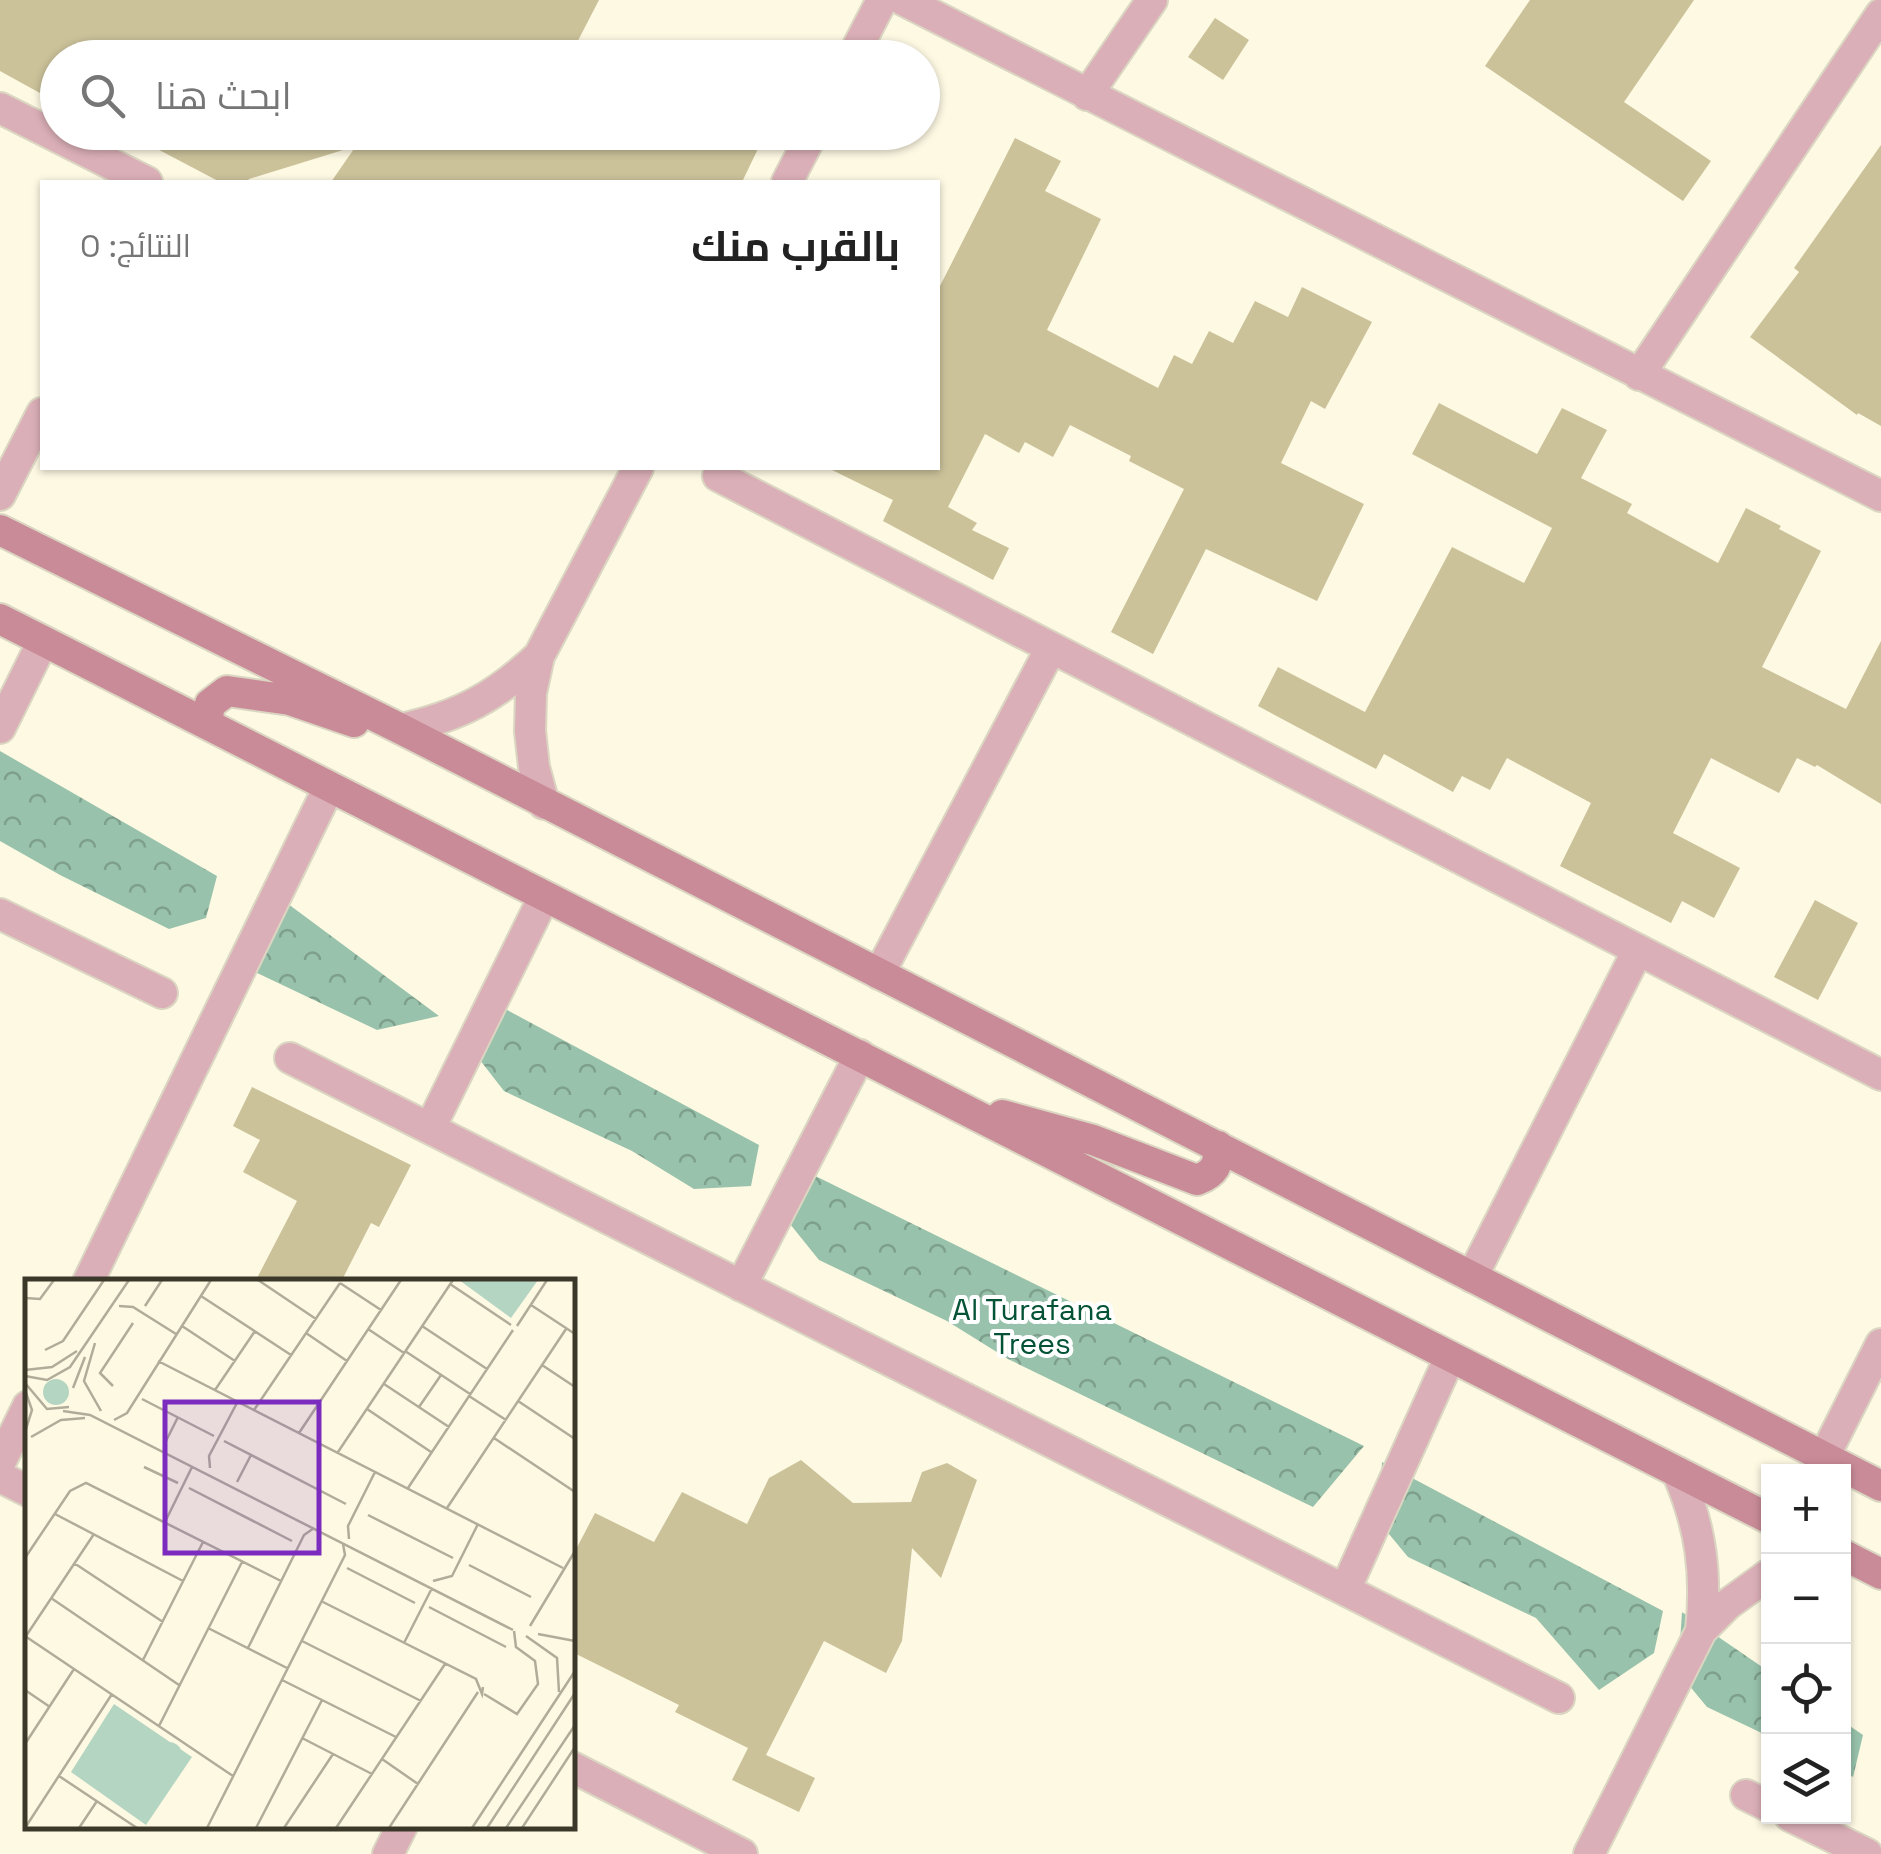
<!DOCTYPE html>
<html lang="ar">
<head>
<meta charset="utf-8">
<style>
	body { margin:0; font-family:"Space Grotesk",Cairo,sans-serif; background:#f6f6f6; color:#222; direction:rtl }
	.controls { position:absolute; right:30px; bottom:30px; display:grid; overflow:hidden; border-radius:0px; box-shadow:0 2px 8px #0004 }
	.controls button { width:90px; height:90px; display:grid; place-items:center; padding:0; border:0; border-bottom:2px solid #e0e0e0; background:#fff; color:#222; font:50px sans-serif }
	.list { margin:0; padding:0; list-style:none }
	h2 { display:flex; justify-content:space-between; align-items:center; height:130px; margin:0; padding:0 40px; font-size:42px }
	h2 small { font-size:32px; font-weight:400; color:#767676 }
	.icon { flex:none; width:55px; height:55px; fill:none; stroke:currentColor; stroke-width:2; stroke-linecap:round; stroke-linejoin:round }
	.map { position:relative; flex:none; width:1881px; height:1854px; overflow:hidden; direction:ltr }
	.search { position:absolute; background:#fff; box-shadow:0 2px 8px #0004; left:40px; top:40px; width:900px; height:110px; display:flex; align-items:center; gap:25px; box-sizing:border-box; padding:0 35px; border-radius:55px; color:#767676; font-size:38px }
	.panel { position:absolute; background:#fff; box-shadow:0 2px 8px #0004; left:40px; top:180px; width:900px; height:290px; border-radius:0px; direction:rtl }
	.map>svg:first-child { display:block }
	.forest { fill:url(#forest-crowns) }
	.building { fill:#cbc29a }
	.lines { fill:none; stroke-linecap:round; stroke-linejoin:round }
	.street-casing { stroke:#dbd6c2; stroke-width:34 }
	.secondary-casing { stroke:#dbd6c2; stroke-width:34 }
	.street { stroke:#dbafb7; stroke-width:30 }
	.secondary { stroke:#c98b98; stroke-width:30 }
	.labels { text-anchor:middle; dominant-baseline:central; stroke-width:8; stroke-linejoin:round; paint-order:stroke }
	.park-label { font-size:30px; fill:#045337; stroke:#fff }
	.inset-road { fill:none; stroke:#b0ac99; stroke-width:2.5 }
	.view { fill:#7b2cbf; fill-opacity:0.15; stroke:#7b2cbf; stroke-width:5 }
	.inset-edge { fill:none; stroke:#3b382a; stroke-width:5 }
</style>
</head>
<body>
<div class="map">
<svg width="1881" height="1854" viewBox="0 0 1881 1854">
	<defs>
		<pattern id="forest-crowns" width="20" height="18" patternUnits="userSpaceOnUse" patternTransform="scale(2.5)"><rect width="20" height="18" fill="#98c2ab"/><path d="M2 6a3 3 0 1 1 6 0M12 15a3 3 0 1 1 6 0" fill="none" stroke="#7d9f8b"/></pattern>
	</defs>
	<rect width="100%" height="100%" fill="#fef9e3"/>
	<path class="forest" d="M0 751 217 876 206 918 169 929 60 875 0 841Z
		M272 892 439 1016 377 1030 249 969Z
		M479 995 759 1145 751 1186 694 1189 632 1151 504 1091 476 1055Z
		M793 1165 1364 1446 1313 1507 1008 1359 947 1321 819 1260 790 1224Z
		M1382 1462 1663 1611 1654 1653 1599 1690 1536 1618 1408 1557 1379 1522Z
		M1682 1612 1768 1671V1736L1707 1707 1678 1672Z
		M1844 1722 1863 1735 1853 1777 1844 1772Z"/>
	<path class="building" d="M0 0H599L569 58H58V103L0 71Z
		M1530 0H1694L1624 102 1711 161 1683 201 1485 66Z
		M1215 18 1249 40 1223 80 1188 57Z
		M125 132H766L742 182H331L356 146 249 179 247 182H220Z
		M1015 138 1061 161 1045 191 1101 219 1047 330 1158 388 1174 355 1192 364 1209 331 1233 343 1255 301 1288 317 1302 287 1372 322 1325 409 1311 401 1281 463 1364 504 1317 601 1206 549 1153 654 1111 632 1184 489 1129 461 1131 456 1070 425 1053 457 1025 442 1019 453 985 434 948 507 977 523 972 530 1009 548 993 580 883 521 893 500 828 468H938V290Z
		M1881 145V426L1858 413 1857 415 1750 337 1799 272 1794 268Z
		M1439 403 1537 454 1562 408 1607 430 1581 478 1632 504 1627 513 1718 563 1746 508 1781 526 1779 529 1821 551 1762 667 1846 709 1881 641V804L1817 765 1815 767 1797 758 1779 793 1711 758 1673 833 1740 868 1714 918 1682 901 1671 923 1560 866 1591 803 1507 758 1490 790 1462 776 1453 792 1384 754 1376 769 1258 706 1278 667 1365 712 1452 547 1524 583 1552 528 1412 454Z
		M1815 900 1858 923 1818 1000 1774 977Z
		M252 1087 411 1165 379 1227 371 1223 341 1282H255L297 1201 243 1172 260 1140 233 1126Z
		M801 1460 853 1503 911 1502 922 1472 947 1463 977 1480 941 1578 912 1548 902 1641 886 1673 824 1641 766 1755 815 1778 799 1812 732 1780 748 1748 675 1712 679 1705 572 1652V1557L595 1513 654 1542 682 1492 747 1524 769 1478Z"/>
	<g class="lines">
		<defs>
			<path id="street" d="M903 0 1881 496
				M852 58 882 0
				M1087 95 1152 0
				M0 108 147 182
				M787 182 813 132
				M1639 375 1881 14
				M718 476 1881 1075
				M0 495 42 413
				M0 728 43 641
				M401 729C460 716 495 697 539 656
				M544 804 534 767 530 731 531 693 539 656 638 468
				M0 914 162 993
				M879 974 1051 648
				M290 1058 1559 1698
				M430 1128 544 897
				M1472 1277 1638 950
				M88 1282 329 787
				M741 1286 860 1055
				M1824 1457 1881 1344
				M0 1463 28 1406
				M1678 1474C1701 1527 1707 1574 1701 1631
				M0 1477 28 1491
				M1345 1590 1450 1357
				M572 1767 742 1854
				M1746 1795 1768 1806
				M1790 1816 1867 1854
				M388 1854 402 1826
				M1589 1854 1701 1631 1728 1604 1768 1575"/>
			<path id="secondary" d="M0 530 401 729 1881 1486
				M0 619 1768 1518
				M207 723 210 704 227 691 290 700 354 722
				M1002 1115 1093 1140 1197 1180C1215 1173 1219 1165 1218 1146
				M1844 1555 1881 1574"/>
		</defs>
		<use href="#street" class="street-casing"/>
		<use href="#secondary" class="secondary-casing"/>
		<use href="#street" class="street"/>
		<use href="#secondary" class="secondary"/>
	</g>
	<g class="labels">
		<g class="park-label">
			<text x="1032" y="1309">Al Turafana<tspan x="1032" dy="34">Trees</tspan></text>
		</g>
	</g>
	<g transform="translate(25 1279)">
		<rect width="550" height="550" fill="#fef9e3"/>
		<path d="M434 1H513L486 39ZM18 113a13 13 0 1 1 26 0a13 13 0 1 1-26 0ZM89 425 167 478 121 546 46 493Z" fill="#b5d5c3"/>
		<path d="M131 476a13 13 0 1 1 26 0a13 13 0 1 1-26 0Z" fill="#b5d5c3"/>
		<path class="inset-road" d="M233 1 291 40M315 4 356 31M425 5 486 46M176 17 266 76M0 19 15 20 29 1M506 26 550 55M94 27 108 28 151 55M120 27 137 1M157 47 210 82M397 47 462 90M492 47 522 1M343 50 379 74M281 54 322 82M70 64 59 102 76 132M20 71 38 62 79 1M380 72 445 115M133 82 538 289M517 86 550 108M0 91 27 88 52 72M0 97 22 101 45 88 104 1M0 104 22 130 44 128M359 105 424 148M88 107 75 94 108 44M48 109 60 78M0 111 7 131 0 153M190 111 230 52M444 117 481 141M117 120 189 157M493 122 550 160M394 128 416 96M342 130 406 173M229 131 315 4M38 132 65 136 488 351M89 141 102 134 186 1M274 154 376 1M6 158 36 141 60 139M469 159 550 213M199 162 321 225M139 166 153 138M313 173 428 1M119 188 153 204M185 189 184 177 213 122M212 203 226 176M164 209 267 262M383 209 488 51M422 229 541 50M30 235 158 302M343 236 428 279M140 243 167 188M324 260 323 247 350 193M0 279 45 212 61 204 256 302M49 284 138 343M444 286 506 318M322 289 390 324M408 302 427 297 453 245M26 319 154 406M296 322 451 400 457 415 458 408M404 328 481 368M505 347 550 272M183 349 262 389M513 355 550 362M0 357 208 497M1 357 69 255M501 357 532 379 534 413M277 362 396 422M379 364 407 309M223 369 279 256 289 249M118 381 178 263M257 401 371 458M0 411 25 428M459 415 492 435 513 405 510 382 491 368 489 352M134 447 217 283M277 459 347 495M0 465 49 390M357 480 393 505M34 497 112 549M0 549 87 415M54 549 72 522M182 549 320 276 318 265M231 549 297 421M259 549 308 475M311 549 420 385M364 549 453 413M447 549 550 392M462 549 550 414M481 549 550 446M497 549 550 468"/>
		<path class="view" d="M140 123H294V274H140Z"/>
		<rect width="550" height="550" class="inset-edge"/>
	</g>
</svg>
<div class="controls">
<button>+</button>
<button>−</button>
<button><svg class="icon" aria-label="locate" viewBox="0 0 24 24"><circle cx="12" cy="12" r="6"/><path d="M12 2v4M12 18v4M2 12h4M18 12h4"/></svg></button>
<button><svg class="icon" aria-label="layers" viewBox="0 0 24 24"><path d="M12 4l9 5-9 5-9-5zM3 14l9 5 9-5"/></svg></button>
</div>
<div class="search"><svg class="icon" aria-label="search" viewBox="0 0 24 24"><circle cx="10" cy="10" r="6"/><path d="M15 15l6 6"/></svg>ابحث هنا</div>
<section class="panel">
<h2>بالقرب منك<small>النتائج: 0</small></h2>
<ul class="list">
</ul>
</section>
</div>
</body>
</html>
